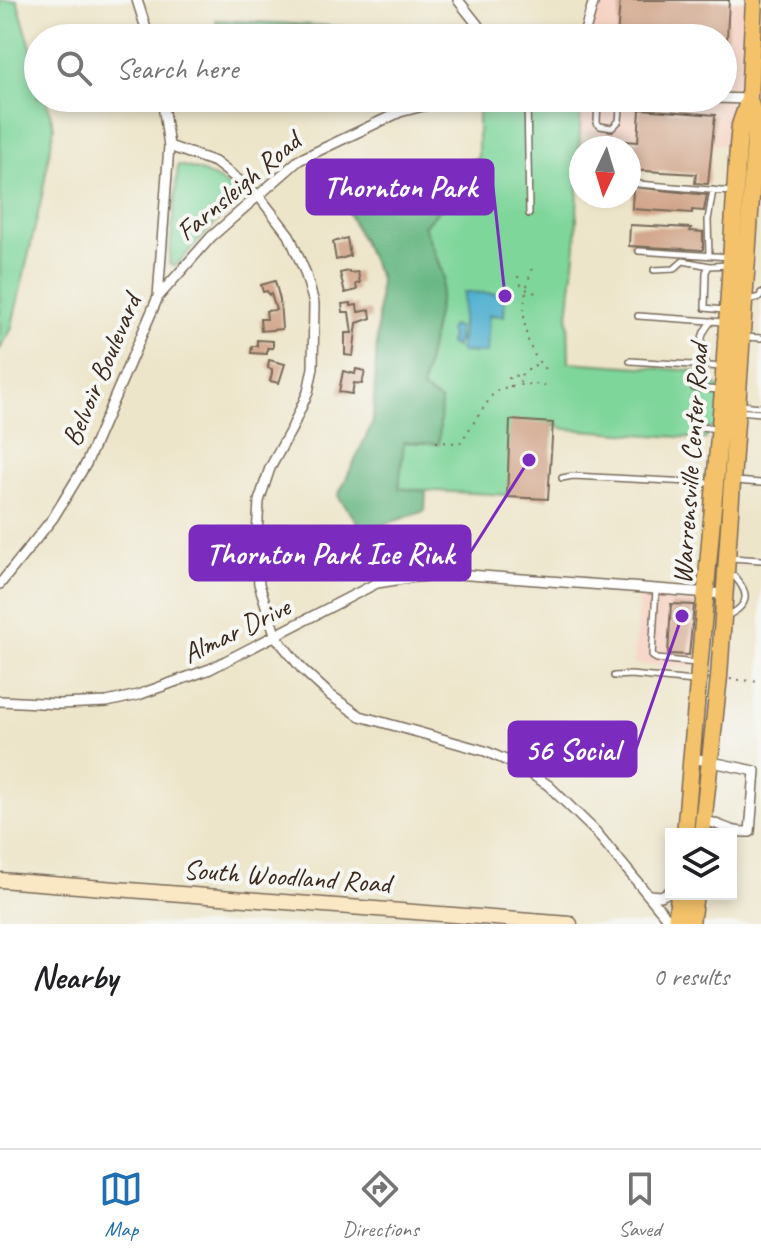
<!DOCTYPE html>
<html lang="en">
<head>
<meta charset="utf-8">
<style>
	body { margin:0; font-family:Caveat,sans-serif; background:#f6f6f6; color:#202124 }
	.controls { position:absolute; right:24px; bottom:24px; display:grid; overflow:hidden; border-radius:0px; box-shadow:0 4px 12px #0003 }
	.controls button { width:72px; height:72px; display:grid; place-items:center; padding:0; border:0; border-bottom:2px solid #e0e0e0; background:#fff; color:#202124; font:40px sans-serif }
	.compass { position:absolute; left:569px; top:136px; width:72px; height:72px; border-radius:50%; background:#fff; box-shadow:0 4px 12px #0003; rotate:184deg }
	.list { margin:0; padding:0; list-style:none }
	h2 { display:flex; justify-content:space-between; align-items:center; height:104px; margin:0; padding:0 32px; font-size:34px }
	h2 small { font-size:26px; font-weight:400; color:#757577 }
	.icon { flex:none; width:44px; height:44px; fill:none; stroke:currentColor; stroke-width:2; stroke-linecap:round; stroke-linejoin:round }
	.map { position:relative; flex:none; width:761px; height:924px; overflow:hidden }
	.search { position:absolute; background:#fff; box-shadow:0 4px 12px #0003; left:24px; right:24px; top:24px; height:88px; display:flex; align-items:center; gap:20px; box-sizing:border-box; padding:0 28px; border-radius:44px; color:#757577; font-size:30px }
	.sheet { height:224px; background:#fff }
	nav { display:flex; justify-content:space-around; align-items:center; box-sizing:border-box; height:112px; border-top:2px solid #e0e0e0; background:#fff; font-size:22px; color:#757577 }
	nav a { display:grid; justify-items:center; gap:4px }
	nav .on { color:#1f6fb2 }
	.map>svg:first-child { display:block }
	.built { fill:#f6d2c3 }
	.green { fill:#7fd69b; stroke:#5d805c; stroke-width:2 }
	.forest { fill:#67b783; stroke:#517050; stroke-width:2 }
	.water { fill:#51b0d0; stroke:#466d77; stroke-width:2 }
	.building { fill:#d1a489 }
	.lines { fill:none; stroke-linecap:round; stroke-linejoin:round }
	.lane-casing { stroke:#796b5a; stroke-width:8 }
	.street-casing { stroke:#796b5a; stroke-width:12 }
	.secondary-casing { stroke:#796b5a; stroke-width:17 }
	.primary-casing { stroke:#796b5a; stroke-width:19 }
	.path { stroke:#796b5a; stroke-width:2; stroke-dasharray:2 6; stroke-linecap:butt }
	.lane { stroke:#fff; stroke-width:5 }
	.street { stroke:#fff; stroke-width:9 }
	.secondary { stroke:#fae7c3; stroke-width:14 }
	.primary { stroke:#f3c26a; stroke-width:16 }
	.labels { text-anchor:middle; dominant-baseline:central; stroke-width:8; stroke-linejoin:round; paint-order:stroke }
	.street-label { font-size:28px; fill:#3b2a1e; stroke:#f6f6f2 }
	.leader { fill:none; stroke:#7b2cbf; stroke-width:3 }
	.callout-dot { fill:#7b2cbf; stroke:#f6f6f2; stroke-width:3 }
	.callout { fill:#7b2cbf; stroke:#7b2cbf; stroke-width:3 }
	.callout-label { font-size:30px; text-anchor:middle; font-weight:bold; fill:#fff }
</style>
</head>
<body>
<div class="map">
<svg width="761" height="924" viewBox="0 0 761 924">
	<rect width="100%" height="100%" fill="#f6f6f2"/>
	<filter id="ink" filterUnits="userSpaceOnUse"><feTurbulence type="fractalNoise" baseFrequency=".0125" numOctaves="2"/><feDisplacementMap in="SourceGraphic" scale="16" xChannelSelector="R" yChannelSelector="G"/><feConvolveMatrix kernelMatrix="1 2 1 2 8 2 1 2 1" color-interpolation-filters="sRGB"/></filter>
	<filter id="wash" filterUnits="userSpaceOnUse"><feTurbulence type="fractalNoise" baseFrequency=".006" numOctaves="4" result="noise"/><feDisplacementMap in="SourceGraphic" scale="32" xChannelSelector="R" yChannelSelector="G"/><feGaussianBlur stdDeviation="1.8" result="paint"/><feColorMatrix in="noise" values="0 0 0 0 0 0 0 0 0 0 0 0 0 0 0 0 0 1.4 0 .05"/><feComposite in="paint" operator="in"/></filter>
	<g filter="url(#wash)">
		<rect width="100%" height="100%" fill="#ede5c9"/>
		<path class="built" d="M594 0H761V100L749 99 738 146 580 134 582 98H723V38H583Z
			M639 588 707 593 700 668 634 664Z"/>
		<path class="green" d="M0 0H17L38 72V98H46L54 127 41 201 11 330 0 349Z
			M564 98H581L576 245 568 316 569 362 698 371 723 390 720 429 707 428 706 439 566 429 553 425 544 497 399 489 401 450 404 442 439 443 422 390 444 277 424 226 478 170V107L514 101 550 104Z
			M178 165C204 170 221 179 240 197L175 266 169 264Z"/>
		<path class="forest" d="M216 20 389 29 388 38H218Z
			M478 158V170L424 226 444 277 422 389 441 401 439 444 404 442 399 488 426 491 425 511 364 531 338 496 373 422 380 278 346 208 415 174Z"/>
		<path class="water" d="M464 292 505 294 504 316 489 315 487 353 460 352V342H456V347L449 344 451 336 449 330 452 326 458 328V339H461Z"/>
		<g id="blocks">
			<path class="building" d="M620 0H729L727 38H617Z
				M640 109 715 115 708 184 695 183 696 174 629 170V148H596L597 139 638 142Z
				M633 187 707 195 704 211 692 210V213L632 209Z
				M630 225 691 228 690 231 703 232V250L629 246Z
				M347 238 350 256 336 260 333 242Z
				M349 271 350 273 358 272 360 283 356 284 357 290 345 293 340 273Z
				M275 281 280 300 282 329 261 331 260 319H267L266 311 276 310 271 294 269 295 267 291 263 292 261 285Z
				M351 303V306L357 305 358 312 370 310 371 318 357 323 353 356 345 355V333H352L349 312H343L342 304Z
				M257 340 273 341V348H267V354L251 353 252 346H257Z
				M269 360 285 364 279 383 270 381 272 373V369L268 368Z
				M356 369 365 371 362 384 354 383 352 394 339 392 343 371 355 374Z
				M510 420 553 423 548 499 507 497Z
				M671 604 694 605 689 655 668 654Z"/>
		</g>
	</g>
	<g filter="url(#ink)">
		<use href="#blocks" fill-opacity="0" stroke="#796b5a" stroke-width="2"/>
		<g class="lines">
			<defs>
				<path id="lane" d="M527 98 529 214
					M598 98 597 123 600 126 612 128 619 121 621 98
					M638 184 733 192
					M639 251 730 257
					M709 255 708 220 713 190
					M709 266 706 272 705 308 723 310
					M654 270 674 269 683 261 710 266 729 265
					M748 300 760 297 761 293
					M638 316 724 322
					M746 337 761 338
					M630 361 723 367
					M708 366C699 349 698 335 712 321
					M694 388 720 390
					M742 405 761 407
					M738 411 761 413
					M691 426 718 429
					M562 478 573 476 710 483
					M736 481 761 483
					M731 558 761 560
					M656 589 652 656 657 659 696 663
					M727 616C752 604 749 591 731 573
					M614 676 631 675 694 681"/>
				<path id="street" d="M137 0 149 38
					M458 0 488 38
					M583 38 594 0
					M715 98 749 99
					M169 146 215 162 258 195 289 235 305 272 314 303 313 368 308 392 292 428 270 468 259 501 256 552 259 584 276 637 302 669 330 695 360 716 485 751 519 766 548 785 596 832 672 924
					M158 297 211 237 299 160 400 112 454 98
					M0 584 53 518 86 464 158 297 169 146 162 98
					M0 701 60 704 107 702 138 695 210 669 377 583 415 577 456 574 724 594
					M693 758 755 771 750 832C730 833 723 825 704 820
					M650 895 661 896 671 891"/>
				<path id="secondary" d="M0 880 570 924"/>
				<path id="primary" d="M685 834 723 390 738 146 740 125 749 99
					M702 834 719 677 756 124 749 99 754 0
					M676 924 679 894
					M691 924 695 894"/>
			</defs>
			<use href="#lane" class="lane-casing"/>
			<use href="#street" class="street-casing"/>
			<use href="#secondary" class="secondary-casing"/>
			<use href="#primary" class="primary-casing"/>
			<path class="path" d="M532 269C520 303 519 344 547 371
				M518 276C520 288 526 290 536 293
				M520 383 521 375 538 363
				M511 387 509 377 520 375
				M436 442 460 443 495 391C511 385 526 383 545 385
				M730 679 760 682"/>
			<use href="#lane" class="lane"/>
			<use href="#street" class="street"/>
			<use href="#secondary" class="secondary"/>
			<use href="#primary" class="primary"/>
		</g>
	</g>
	<g class="labels">
		<g class="street-label">
			<text transform="translate(238 186) rotate(-40)">Farnsleigh Road</text>
			<text transform="translate(101 370) rotate(-67)">Belvoir Boulevard</text>
			<text transform="translate(690 464) rotate(-86)">Warrensville Center Road</text>
			<text transform="translate(236 630) rotate(-26)">Almar Drive</text>
			<text transform="translate(287 876) rotate(4)">South Woodland Road</text>
		</g>
	</g>
	<path class="leader" d="M505 296L493 187M529 460L470 553M682 616L636 749"/>
	<g class="callout-dot">
		<circle cx="505" cy="296" r="8"/>
		<circle cx="529" cy="460" r="8"/>
		<circle cx="682" cy="616" r="8"/>
	</g>
	<g class="callout">
		<rect x="307" y="160" width="186" height="54" rx="8"/>
		<rect x="190" y="526" width="280" height="54" rx="8"/>
		<rect x="509" y="722" width="127" height="54" rx="8"/>
	</g>
	<g class="callout-label">
		<text x="400" y="197">Thornton Park</text>
		<text x="330" y="564">Thornton Park Ice Rink</text>
		<text x="572" y="760">56 Social</text>
	</g>
</svg>
<div class="controls">
<button><svg class="icon" aria-label="layers" viewBox="0 0 24 24"><path d="M12 4l9 5-9 5-9-5zM3 14l9 5 9-5"/></svg></button>
</div>
<svg class="compass" viewBox="-18 -18 36 36"><path d="M0-13l5 13h-10z" fill="#e53935"/><path d="M0 13l5-13h-10z" fill="#757577"/></svg>
<div class="search"><svg class="icon" aria-label="search" viewBox="0 0 24 24"><circle cx="10" cy="10" r="6"/><path d="M15 15l6 6"/></svg>Search here</div>
</div>
<section class="sheet">
<h2>Nearby<small>0 results</small></h2>
<ul class="list">
</ul>
</section>
<nav>
<a class="on"><svg class="icon" aria-label="map" viewBox="0 0 24 24"><path d="M3 6l6-2 6 2 6-2v14l-6 2-6-2-6 2zM9 4v14M15 6v14"/></svg>Map</a>
<a><svg class="icon" aria-label="directions" viewBox="0 0 24 24"><path d="M12 3l9 9-9 9-9-9zM9 14v-3h6M13 9l2 2-2 2"/></svg>Directions</a>
<a><svg class="icon" aria-label="saved" viewBox="0 0 24 24"><path d="M7 4h10v16l-5-4-5 4z"/></svg>Saved</a>
</nav>
</body>
</html>
